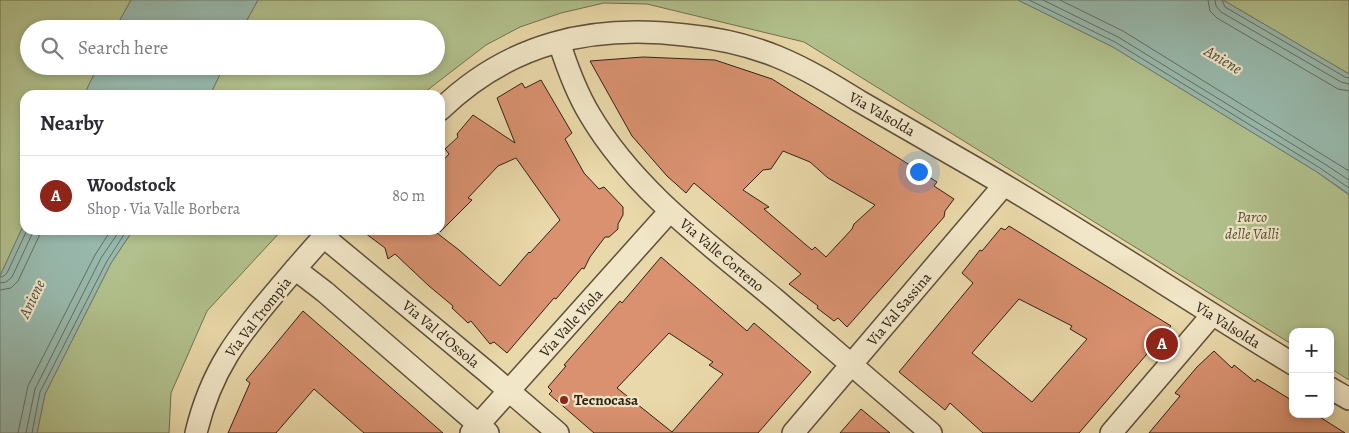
<!DOCTYPE html>
<html lang="en">
<head>
<meta charset="utf-8">
<style>
	body { margin:0; font-family:Alegreya,serif; background:#f7f7f7; color:#2b2b33 }
	.controls { position:absolute; right:15px; bottom:15px; display:grid; overflow:hidden; border-radius:10px; box-shadow:0 2px 8px #0003 }
	.controls button { width:45px; height:45px; display:grid; place-items:center; padding:0; border:0; border-bottom:1px solid #e1e1e2; background:#fff; color:#2b2b33; font:25px sans-serif }
	.you { position:absolute; left:918px; top:171px; width:18px; height:18px; margin:-12px; border:4px solid #fff; border-radius:50%; background:#1a73e8; box-shadow:0 0 0 8px #1a73e833 }
	.badge { display:grid; place-items:center; width:32px; height:32px; border-radius:50%; background:#8f2418; color:#fff; font-size:16px; font-weight:700 }
	.pin { position:absolute; translate:-50% -50%; border:2px solid #fff; box-shadow:0 1px 5px #0006 }
	.list { margin:0; padding:0; list-style:none }
	h2 { display:flex; justify-content:space-between; align-items:center; height:65px; margin:0; padding:0 20px; font-size:21px }
	h2 small { font-size:16px; font-weight:400; color:#7c7c81 }
	.list li { display:grid; grid-template-columns:32px 1fr auto; gap:15px; align-items:center; box-sizing:border-box; height:80px; padding:0 20px; border-top:1px solid #e1e1e2 }
	.list b { display:block; font-size:19px; white-space:nowrap }
	.list p { margin:0; font-size:16px; white-space:nowrap; color:#7c7c81 }
	.list em { font-size:16px; font-style:normal; color:#7c7c81 }
	.icon { flex:none; width:28px; height:28px; fill:none; stroke:currentColor; stroke-width:2; stroke-linecap:round; stroke-linejoin:round }
	.map { position:relative; flex:none; width:1349px; height:433px; overflow:hidden }
	.search { position:absolute; background:#fff; box-shadow:0 2px 8px #0003; left:20px; top:20px; width:425px; height:55px; display:flex; align-items:center; gap:12px; box-sizing:border-box; padding:0 18px; border-radius:28px; color:#7c7c81; font-size:19px }
	.panel { position:absolute; background:#fff; box-shadow:0 2px 8px #0003; left:20px; top:90px; width:425px; height:145px; border-radius:15px }
	.map>svg:first-child { display:block }
	.green { fill:#b1c08c; stroke:#707151 }
	.water { fill:#98b9ad; stroke:#6e7d71 }
	.lines { fill:none; stroke-linecap:round; stroke-linejoin:round }
	.shore { stroke:#646e62; stroke-width:1 }
	.building { fill:#d99170; stroke:#2f2216; fill-rule:evenodd }
	.street-casing { stroke:#5e503b; stroke-width:24 }
	.street { stroke:#f1e6c7; stroke-width:21 }
	.poi-dot { fill:#8f2418; stroke:#f1e6c7; stroke-width:2 }
	.labels { text-anchor:middle; dominant-baseline:central; stroke-width:4.5; stroke-linejoin:round; paint-order:stroke }
	.street-label { font-size:15px; fill:#2f2216; stroke:#f1e6c7 }
	.park-label { font-size:15px; font-style:italic; fill:#504a34; stroke:#f1e6c7 }
	.poi-label { font-size:15px; font-weight:bold; fill:#2f2216; stroke:#f1e6c7; text-anchor:start }
	.water-label { font-size:16px; font-style:italic; fill:#4e4f43; stroke:#f1e6c7 }
</style>
</head>
<body>
<div class="map">
<svg width="1349" height="433" viewBox="0 0 1349 433">
	<rect width="100%" height="100%" fill="#e9d8a9"/>
	<filter id="stains"><feTurbulence type="fractalNoise" baseFrequency=".004" numOctaves="4"/><feColorMatrix values="0 0 0 0 .2 0 0 0 0 .09 0 0 0 0 .02 0 0 0 .5 -.17"/></filter>
	<radialGradient id="worn" r=".72"><stop offset=".6" stop-color="#630" stop-opacity="0"/><stop offset="1" stop-color="#630" stop-opacity=".3"/></radialGradient>
	<path class="green" d="M0 0H131L115 29H29V66H98L84 95H25V222L0 276Z
		M258 0H1018L1113 47 1317 172 1349 195V380L1330 368V332H1293V345L804 42 647 4 604 3 561 13 520 27 486 45 421 95H210L224 66H436V29H242Z
		M1223 0H1349V74Z
		M133 230H282L207 311 171 393 169 433H37L45 394 111 263Z"/>
	<path class="water" d="M131 0H258L242 29H115Z
		M1018 0H1223L1349 74V194L1317 172 1113 47Z
		M98 66H224L210 95H84Z
		M25 222V230H133L111 263 45 394 37 433H0V276Z"/>
	<g class="lines">
		<path class="shore" d="M1029 0 1115 42 1320 168 1349 188
			M1043 0 1118 37 1323 163 1349 180
			M1060 0 1123 31 1349 171
			M1208 0 1210 11 1217 18 1338 89 1349 91
			M1215 0 1216 6 1221 12 1341 82 1349 84
			M1222 0 1225 7 1345 77 1349 78
			M0 277 4 276 7 273 27 230
			M0 283 6 282 12 277 34 230
			M0 290 11 288 18 281 42 230
			M18 433 28 386 95 255 111 230
			M26 433 35 389 101 258 120 230
			M32 433 40 392 107 261 127 230"/>
	</g>
	<path class="building" d="M643 57 715 60 772 79 937 182 934 186 954 199 945 211 944 217 847 327 838 318 834 321 817 308 818 306 789 284 801 274 694 183 686 193 667 176 632 136 590 61ZM783 151 810 162 828 178 875 205 854 224 852 229 826 257 815 247 812 250 764 209 769 207 743 190 763 170 771 169Z
		M541 80 572 133 565 139 584 173 599 189 604 187 623 207V215L618 224V229L609 237H605L590 257 584 269 582 268 556 299 554 298 507 353 494 342 490 344 471 321 468 323 452 308 453 306 429 286 395 254 388 259 385 248 361 230H433L459 250 500 286 529 252 530 253 560 220 516 158 498 166 468 198 472 200 440 232V164L449 154 445 149 458 137 457 134 473 115 515 143 497 98 522 83 525 88Z
		M1009 226 1171 326 1079 433H983L950 403 945 410 899 372 973 283 962 273 980 250 982 251 1001 228 1005 230ZM1019 299 1072 326 1070 329 1087 339 1032 402 972 353Z
		M661 257 747 331 754 323 811 372 758 433H594L549 394 552 391 548 387 566 366 564 365 620 301 622 303ZM669 333 713 362 709 365 723 374 672 432 617 388Z
		M303 311 443 433H364L314 389 276 433H228L250 383 246 380Z
		M1214 351 1232 368 1234 365 1255 382 1257 379 1293 401V414H1315L1345 433H1149L1180 396 1175 393 1197 367Z
		M861 409 890 433H840Z"/>
	<g class="lines">
		<defs>
			<path id="street" d="M559 42C567 67 576 92 590 115 635 191 709 244 776 300 828 344 879 389 931 433
				M440 110C509 43 591 24 685 35 716 38 749 45 778 57 807 69 833 85 859 101 897 123 934 144 972 166 1081 229 1186 299 1293 364
				M324 237 487 372 558 433
				M295 269 325 292 488 433
				M1330 388 1349 399
				M196 433C211 370 238 336 279 288 296 268 312 249 330 230
				M471 433 670 211
				M793 433 1004 185
				M1111 433 1212 315"/>
		</defs>
		<use href="#street" class="street-casing"/>
		<use href="#street" class="street"/>
	</g>
	<circle class="poi-dot" cx="564" cy="400" r="5"/>
	<g class="labels">
		<g class="street-label">
			<text transform="translate(882 114) rotate(30)">Via Valsolda</text>
			<text transform="translate(722 255) rotate(40)">Via Valle Corteno</text>
			<text transform="translate(899 309) rotate(-50)">Via Val Sassina</text>
			<text transform="translate(258 317) rotate(-52)">Via Val Trompia</text>
			<text transform="translate(571 323) rotate(-48)">Via Valle Viola</text>
			<text transform="translate(1228 325) rotate(32)">Via Valsolda</text>
			<text transform="translate(441 334) rotate(40)">Via Val d'Ossola</text>
		</g>
		<g class="park-label">
			<text x="1252" y="217">Parco<tspan x="1252" dy="17">delle Valli</tspan></text>
		</g>
		<g class="poi-label">
			<text x="574" y="400">Tecnocasa</text>
		</g>
		<g class="water-label">
			<text transform="translate(1223 60) rotate(31)">Aniene</text>
			<text transform="translate(32 299) rotate(-64)">Aniene</text>
		</g>
	</g>
	<rect width="100%" height="100%" filter="url(#stains)"/>
	<rect width="100%" height="100%" fill="url(#worn)"/>
</svg>
<div class="controls">
<button>+</button>
<button>−</button>
</div>
<div class="you"></div>
<div class="pin badge" style="left:1162px;top:344px">A</div>
<div class="search"><svg class="icon" aria-label="search" viewBox="0 0 24 24"><circle cx="10" cy="10" r="6"/><path d="M15 15l6 6"/></svg>Search here</div>
<section class="panel">
<h2>Nearby<small></small></h2>
<ul class="list">
<li><span class="badge">A</span><div><b>Woodstock</b><p>Shop · Via Valle Borbera</p></div><em>80 m</em></li>
</ul>
</section>
</div>
</body>
</html>
